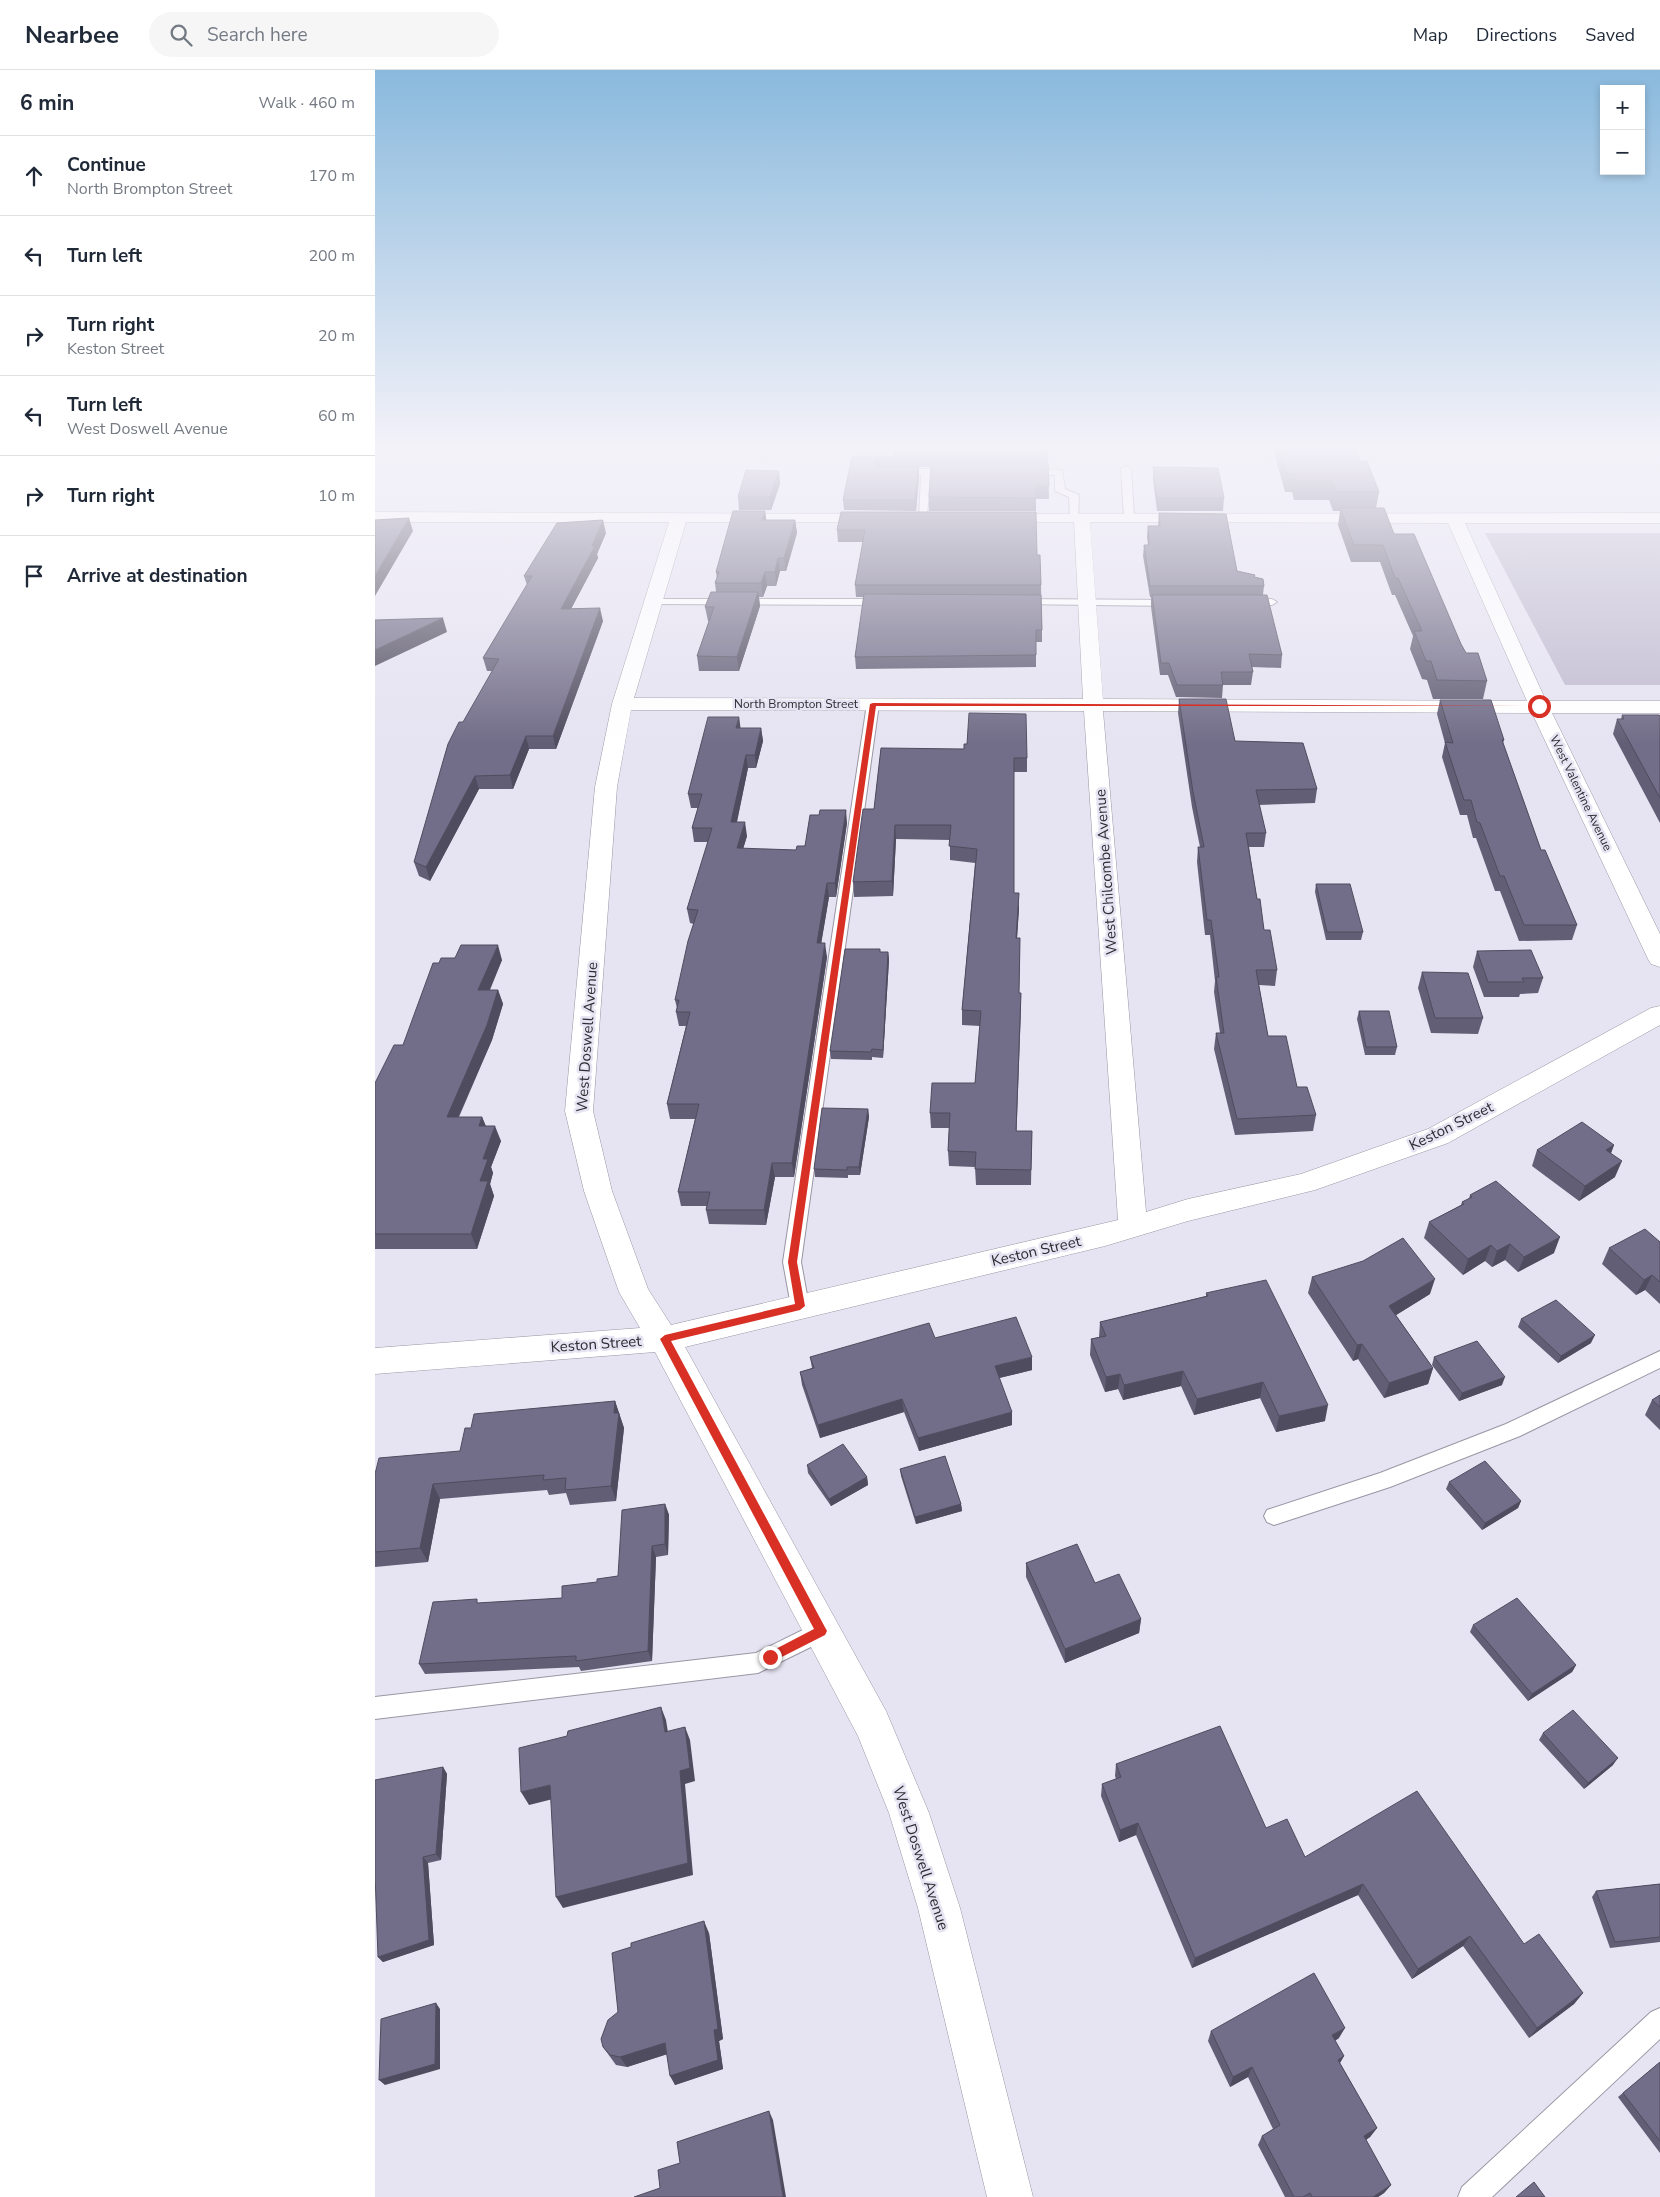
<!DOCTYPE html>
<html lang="en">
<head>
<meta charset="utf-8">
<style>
	body { margin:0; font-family:"Nunito Sans",sans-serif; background:#f6f6f7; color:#1f2937 }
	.controls { position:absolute; right:15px; top:15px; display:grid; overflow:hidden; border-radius:0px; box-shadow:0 2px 8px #0003 }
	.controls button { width:45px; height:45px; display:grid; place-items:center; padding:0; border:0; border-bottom:1px solid #e0e1e3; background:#fff; color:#1f2937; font:25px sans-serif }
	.stop { position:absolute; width:15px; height:15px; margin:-11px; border:4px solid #d93025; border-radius:50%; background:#fff }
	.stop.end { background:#d93025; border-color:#fff; box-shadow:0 1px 5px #0008 }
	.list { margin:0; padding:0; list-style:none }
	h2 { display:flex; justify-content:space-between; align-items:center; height:65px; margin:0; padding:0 20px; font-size:21px }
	h2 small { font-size:16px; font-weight:400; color:#747a83 }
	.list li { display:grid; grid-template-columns:32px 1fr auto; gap:15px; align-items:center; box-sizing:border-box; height:80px; padding:0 20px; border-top:1px solid #e0e1e3 }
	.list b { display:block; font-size:19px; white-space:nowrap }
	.list p { margin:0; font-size:16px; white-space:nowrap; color:#747a83 }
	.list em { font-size:16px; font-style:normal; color:#747a83 }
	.icon { flex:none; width:28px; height:28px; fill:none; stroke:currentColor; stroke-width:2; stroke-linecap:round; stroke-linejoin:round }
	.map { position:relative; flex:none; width:1285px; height:2127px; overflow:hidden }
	header { display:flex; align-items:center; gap:30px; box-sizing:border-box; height:70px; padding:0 25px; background:#fff; border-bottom:1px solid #e0e1e3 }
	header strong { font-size:24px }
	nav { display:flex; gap:28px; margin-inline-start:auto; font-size:18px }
	.search { width:350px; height:45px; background:#f6f6f7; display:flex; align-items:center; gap:12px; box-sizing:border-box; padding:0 18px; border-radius:28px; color:#747a83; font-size:19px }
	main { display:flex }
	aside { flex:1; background:#fff }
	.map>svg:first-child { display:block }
	.green { fill:#c0bbd0 }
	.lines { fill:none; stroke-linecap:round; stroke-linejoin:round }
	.lane-casing { stroke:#9a96a4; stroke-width:2 }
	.street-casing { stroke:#9a96a4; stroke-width:1 }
	.lane { fill:#fff; fill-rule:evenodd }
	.street { fill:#fff; fill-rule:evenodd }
	.wall { fill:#625e75 }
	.shaded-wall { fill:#504c5f }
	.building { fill:#726d88; stroke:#504c5f }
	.route { fill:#d93025 }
	.labels { text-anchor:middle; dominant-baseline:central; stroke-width:5; stroke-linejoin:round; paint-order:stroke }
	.far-street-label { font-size:12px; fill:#2e2c32; stroke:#e6e3f2 }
	.street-label { font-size:15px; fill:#2e2c32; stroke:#e6e3f2 }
</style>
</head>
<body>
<header>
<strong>Nearbee</strong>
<div class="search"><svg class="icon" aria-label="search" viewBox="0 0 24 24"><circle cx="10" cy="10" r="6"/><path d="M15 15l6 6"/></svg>Search here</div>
<nav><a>Map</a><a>Directions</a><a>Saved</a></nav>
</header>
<main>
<aside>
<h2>6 min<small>Walk · 460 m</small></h2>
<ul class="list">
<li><svg class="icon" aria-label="ahead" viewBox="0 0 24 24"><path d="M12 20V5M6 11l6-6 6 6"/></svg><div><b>Continue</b><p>North Brompton Street</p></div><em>170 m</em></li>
<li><svg class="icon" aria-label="left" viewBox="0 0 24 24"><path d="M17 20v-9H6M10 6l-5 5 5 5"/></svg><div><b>Turn left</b></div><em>200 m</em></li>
<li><svg class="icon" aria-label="right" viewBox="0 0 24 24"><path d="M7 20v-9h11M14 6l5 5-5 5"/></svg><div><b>Turn right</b><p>Keston Street</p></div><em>20 m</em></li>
<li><svg class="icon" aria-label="left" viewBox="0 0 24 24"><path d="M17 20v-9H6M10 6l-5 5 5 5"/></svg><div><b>Turn left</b><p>West Doswell Avenue</p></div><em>60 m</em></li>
<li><svg class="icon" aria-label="right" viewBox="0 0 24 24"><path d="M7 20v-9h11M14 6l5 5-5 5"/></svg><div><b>Turn right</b></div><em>10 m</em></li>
<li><svg class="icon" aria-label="arrive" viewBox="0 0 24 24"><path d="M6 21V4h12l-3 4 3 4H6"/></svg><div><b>Arrive at destination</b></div></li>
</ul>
</aside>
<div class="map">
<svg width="1285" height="2127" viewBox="0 0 1285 2127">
	<rect width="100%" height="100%" fill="#e6e3f2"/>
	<path class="green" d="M1110 463H1285V615H1190Z"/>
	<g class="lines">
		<defs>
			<path id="lane" d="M751 396 756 399 759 447 754 450 749 447 746 399Z
				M576 399 579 400V404L555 405 552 447 544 449 546 405H523L518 402 523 399Z
				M651 399 687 400 690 419 704 425 703 449 695 447 694 427 680 421V405L648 404 646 402Z
				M277 529H510L515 532 510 535 273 534V530Z
				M644 529 797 530 802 533 797 536 640 534 639 532Z
				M872 529H897L902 532 897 535 868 534 867 532Z
				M498 631 504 634 426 1192 434 1236 431 1241 425 1243 419 1241 416 1236 408 1192 492 634Z
				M1285 1281V1298L1145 1366 1015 1417 899 1455 892 1452 889 1446 892 1440 1005 1403 1131 1354Z
				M446 1551 454 1554 457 1561 454 1568 383 1603 0 1649V1627L381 1583Z
				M1285 1938V1969L1117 2127H1083L1087 2117 1276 1942Z"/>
			<path id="street" d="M0 442 507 444 509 447 501 452H311L259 628 708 629 699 452H624L616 447 618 444 1285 443V453H1090L1171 631H1285V643H1177L1285 864V897L1276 894 1273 889 1157 643 728 641 771 1142 813 1129 926 1104 1053 1059 1276 938 1285 936V955L1073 1073 940 1120 813 1151 730 1176 310 1277 511 1641 554 1743 585 1838 658 2127H612L543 1838 514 1743 483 1666 280 1282 0 1304V1278L265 1258 244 1222 209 1121 190 1041 220 717 237 634 294 452H0ZM715 452 1073 453 1152 631 728 629ZM256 640 709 641 743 1150 296 1255 273 1219 237 1121 218 1041 242 717Z"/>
		</defs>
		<use href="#lane" class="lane-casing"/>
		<use href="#street" class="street-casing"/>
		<use href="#lane" class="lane"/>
		<use href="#street" class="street"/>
	</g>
	<path class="wall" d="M901 376H980L985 391 1004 422 1001 438 1019 464 1091 583 1112 611 1108 629H1058L1052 610 1047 609 1035 579 1038 566 1020 525H1017L1005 492H976L963 455 965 441H958L954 430H919L917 422H910L900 386Z
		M673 381 674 429H661V441H554V427L556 397H544V407L541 441 469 440 468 430 477 386H519Z
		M778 397 849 428 848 441H782L778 410Z
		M404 401 405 414 396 440H364L363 427Z
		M390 441 391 450H420L422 463 411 501H405L401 516H392L388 527H384L385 536 364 601H324L322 586 334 551H333L330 537 341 522 340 513 342 509 341 502Z
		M466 442 662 485 666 515 667 560V572H661V597L481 599 480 587 489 527H481L480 515 488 472H463L462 460Z
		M784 443 862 501 880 507 889 516 888 525 907 585 906 598 877 597 878 602 876 615H848L847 628 801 627 793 605H785L776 537V527H775L768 486 769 475H773L772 467 773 456H783Z
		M231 463 222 484 223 488 196 539 228 551 181 679H154L138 719H104L55 811 44 806 39 792 88 652 117 601H112L108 588 152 515 149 506Z
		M804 629 860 671 942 719 940 733 884 735 891 763 889 777H874L882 829 889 860 902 900 900 916 884 915 893 966 922 1017 941 1045 938 1061 860 1065 839 979 841 963H845L839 922 840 911 835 865H830L822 792 823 777H825L817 737 803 643Z
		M1065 630 1129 670 1128 673 1166 780 1202 855 1197 870 1144 871 1125 821H1120L1101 768H1098L1092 745H1085L1067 687 1070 673 1062 644Z
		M1247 645 1285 646V753L1238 664 1242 649H1246Z
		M364 647 365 658H386L388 671 381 698H373L362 752 372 766 368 779 421 780 472 753 461 827H454L446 873 452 887 419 1107H400L391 1155 334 1154 331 1140 332 1136H306L303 1122 320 1049H295L292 1034 311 956H304L301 942 302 938 300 930 319 854 315 853 312 839 333 772H319L317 758 323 738H316L313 724Z
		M506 678 652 688V702H639V823L644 838 642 868H645L644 923H646L641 1061H657L656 1115H601L600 1097 574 1096 573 1081 574 1058H556L555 1043 600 1013 605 956 587 955V940L600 793 575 790V770L521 769 518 826 479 827 478 812 499 739Z
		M941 814 988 862 986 870H951L940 822Z
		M1102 881 1168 908 1163 923 1145 924 1144 927H1109L1098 897Z
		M505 882H513L514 890 508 988 497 987V990L456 989 455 981Z
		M80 888 127 890 115 920H123L128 934 117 970 84 1047H107L111 1056 126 1071 116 1097 118 1103 115 1114 119 1126 102 1179H0V1013L28 975 64 893Z
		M1047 902 1108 948 1103 964 1056 963 1043 918Z
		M984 941 1022 977 1020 985H990L982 949Z
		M493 1039 494 1047 485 1105H473V1108L440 1107 439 1099Z
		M1239 1075 1236 1083 1240 1107 1204 1131 1157 1096 1162 1080Z
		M1095 1125 1179 1183 1143 1202 1130 1190 1117 1197 1110 1191 1088 1205 1049 1168 1054 1152 1086 1135 1087 1132 1094 1129Z
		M1285 1172V1234L1270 1220 1261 1225 1227 1194 1234 1178Z
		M937 1207 1055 1224 1021 1245 1058 1298 1053 1314 1009 1328 983 1289 978 1291 933 1223Z
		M831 1223 950 1351 901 1362 885 1328 819 1345 806 1316 748 1330 743 1319 730 1322 715 1285 716 1269 724 1267 725 1252 831 1226Z
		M1146 1249 1216 1273 1183 1293 1143 1257Z
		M560 1268 657 1300 624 1308 637 1355 544 1381 529 1342 445 1368 427 1315 425 1302 437 1298 435 1287Z
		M1059 1287 1127 1315 1084 1331 1057 1295Z
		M1285 1325V1360L1270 1345 1277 1330Z
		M240 1331 249 1358 241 1431 195 1435 191 1423 174 1425 172 1420 65 1429 53 1492 0 1497V1404L85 1381 96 1358Z
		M432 1395 492 1407 493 1415 456 1436 433 1403Z
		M525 1399 586 1434 587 1441 541 1454 526 1406Z
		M1074 1412 1146 1431 1143 1438 1107 1460 1071 1419Z
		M290 1434 294 1445 293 1485 281 1487 277 1591 206 1601 204 1597 50 1604 44 1594 104 1533 187 1528 222 1512 243 1506Z
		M651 1493 720 1513 766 1549 764 1563 690 1593 651 1507Z
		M1098 1555 1201 1595 1197 1602 1153 1631 1095 1562Z
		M1168 1663 1238 1695 1209 1719 1164 1670Z
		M741 1694 891 1758 930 1787 1149 1874 1208 1923 1199 1934 1154 1968 1088 1876 1037 1909 983 1825 817 1898 761 1765 744 1772 726 1726 727 1714 741 1709 740 1706Z
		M68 1697 72 1704 66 1790 53 1793 59 1875 8 1892 3 1887Z
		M1285 1814V1872L1235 1878 1217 1827 1221 1821Z
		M334 1863 348 1969 344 1971 348 1999 300 2015 292 1984 252 1997 241 1995 228 1977 243 1942Z
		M836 1961 964 1968 960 1971 969 1986 965 1993 1002 2058 995 2067 991 2070 1016 2115 1009 2123 1003 2127H910L883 2075 887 2066 898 2059 873 2007 855 2017 833 1971Z
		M1285 1992V2083L1243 2027Z"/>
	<path class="shaded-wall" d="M504 387 505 397 498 392Z
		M543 397 544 407 541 441 540 430Z
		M404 401 405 414 396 440 395 427Z
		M390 441 392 454 387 450Z
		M34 448 38 461 0 526V506Z
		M228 450 231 463 222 484 223 488 189 552 186 539 217 476Z
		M420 450 422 463 411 501 409 488Z
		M403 488 405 501 401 516 400 502Z
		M390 502 392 516 388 527 386 513Z
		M383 522 385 536 364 601 362 587Z
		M225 538 228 551 181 679 178 666Z
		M68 548 72 562 0 596V580Z
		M364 647 366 661 361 658Z
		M386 658 388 671 381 698 380 685Z
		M151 666 154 679 138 719 135 705Z
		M371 685 373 698 359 765 356 752Z
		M100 706 104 719 55 811 51 797Z
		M471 740 472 753 461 827 460 813Z
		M370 752 372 766 364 792 362 778Z
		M520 755 521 769 518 826 517 811Z
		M452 813 454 827 444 887 442 873Z
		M644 823V838L641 883V868Z
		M450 873 452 887 419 1107 417 1093Z
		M123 875 127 890 108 935 103 920Z
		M513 882 514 890 508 988V980Z
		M123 920 128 934 117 970 77 1061 72 1047Z
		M646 923V938L641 1076V1061Z
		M493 1039 494 1047 485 1105 484 1097Z
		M107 1047 113 1062 104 1056Z
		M120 1056 126 1071 116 1097 118 1103 115 1114 119 1126 102 1179 96 1164 108 1089Z
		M1239 1075 1233 1091 1231 1080Z
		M1247 1091 1240 1107 1204 1131 1210 1116Z
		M397 1093 400 1107 391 1155 389 1140Z
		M1185 1167 1179 1183 1143 1202 1149 1187Z
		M1135 1174 1130 1190 1117 1197 1122 1181Z
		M1116 1175 1110 1191 1088 1205 1093 1189Z
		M1277 1205 1270 1220 1261 1225 1269 1210Z
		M1060 1209 1055 1224 1010 1252 1014 1236Z
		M1220 1265 1216 1273 1183 1293 1186 1286Z
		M987 1274 983 1289 978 1291 982 1275Z
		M657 1287V1300L620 1309V1296Z
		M1058 1298 1053 1314 1009 1328 1014 1313Z
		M808 1301 806 1316 748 1330 749 1315Z
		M745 1304 743 1319 730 1322 731 1307Z
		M1130 1307 1127 1315 1084 1331 1087 1323Z
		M888 1312 885 1328 819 1345 822 1329Z
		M527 1329 529 1342 445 1368 443 1355Z
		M240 1331 249 1358 241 1431 236 1416 239 1343Z
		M953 1335 950 1351 901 1362 904 1346Z
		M637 1342V1355L544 1381 543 1368Z
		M492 1407 493 1415 456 1436 454 1429Z
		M58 1414 65 1429 53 1492 45 1478Z
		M1146 1431 1143 1438 1107 1460 1110 1453Z
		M290 1434 294 1445 293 1485 290 1474Z
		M586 1434 587 1441 541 1454 540 1447Z
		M277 1476 281 1487 277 1591 273 1581Z
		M766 1549 764 1563 690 1593V1579Z
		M1201 1595 1197 1602 1153 1631 1157 1624Z
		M286 1637 291 1650 295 1675 290 1662Z
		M310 1657 315 1670 320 1711 310 1714 318 1805 188 1838 181 1827 305 1701Z
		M1243 1688 1238 1695 1209 1719 1213 1713Z
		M68 1697 72 1704 66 1790 61 1784Z
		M175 1715 182 1728 154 1735 146 1722Z
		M763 1753 761 1765 744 1772 745 1760Z
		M48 1787 53 1793 59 1875 8 1892 3 1887Z
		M988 1814 983 1825 817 1898 820 1888Z
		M329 1851 334 1863 348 1969 344 1971 348 1999 300 2015 295 2006Z
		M1095 1866 1088 1876 1037 1909 1043 1899Z
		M1208 1923 1199 1934 1154 1968 1162 1958Z
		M61 1933 65 1939V1999L10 2015 4 2010Z
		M970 1958 964 1968 952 1975 957 1965Z
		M290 1973 296 1983 252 1997 245 1987Z
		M969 1986 963 1996V1990Z
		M877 1997 873 2007 855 2017 858 2007Z
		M394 2041 398 2050 411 2127H408Z
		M1002 2058 995 2067 983 2075 989 2066Z
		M1016 2115 1009 2123 1003 2127H998Z"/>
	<path class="building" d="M904 376H980L985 391H992L1004 422H961L957 411H922L919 404H912Z
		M520 381H673V387H504L498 392 504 397H543L540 430H468L477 386H519Z
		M556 394H673L674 416H661V428L554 427Z
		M778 397 843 398 849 428H782Z
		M371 400 404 401 395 427H363Z
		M965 438H1009L1019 464H1039L1086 574 1091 583H1103L1112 611 1062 610 1056 591H1051L1039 561H1047L1023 508H1020L1008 475H979Z
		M358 441H390L387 450H420L409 488H403L400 502H390L386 513H340L344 502H341Z
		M466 442H661L662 485H665L666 515H480L490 460H462Z
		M784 443 851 444 862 501 880 505 879 507 888 509 889 516H775L769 475H774L773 456H785Z
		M34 448 0 506V450Z
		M228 450 217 476H220L186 539 225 538 178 666H151L135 705 100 706 51 797 39 792 73 674 84 652H88L124 589 108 588 157 506H149L182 453Z
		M336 522H383L362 587 322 586 339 537H330Z
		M489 524 666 525 667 560H661V585L480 587Z
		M777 525H892L907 585 874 584 878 602H846L848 615H802L794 593H786Z
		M68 548 0 580V550Z
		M804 629H851L860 671 928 673 942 719 881 720 891 763H871L882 829H885L889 860H895L902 900H881L893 966H911L922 1017H932L941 1045 862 1049 841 963H849L841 907H844L836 850H832L823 777H829L818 722Z
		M1065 630H1116L1129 670H1127L1166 780H1170L1202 855H1149L1129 806H1125L1105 753 1102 752 1096 730H1089L1070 672 1078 673Z
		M594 643 651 644 652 688H639V823H644L641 868H645L644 923H646L641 1061H657L656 1100 600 1099 601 1082 573 1081 575 1043H555L557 1013H600L606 941 587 940 602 779 574 776 576 755H520L517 811 478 812 488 739H499L506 678 589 679V674H592Z
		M1247 645H1284L1285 646V728L1242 649H1249Z
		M333 647H364L361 658H386L380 685H371L356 752H370L362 778 421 780 422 776H430L435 745H444L445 740H471L460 813H452L442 873H450L417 1093H397L389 1140H331L335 1122H303L324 1034H292L315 942H301L304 930H300L313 871 323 840 312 839 337 758H317L327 724H313Z
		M941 814H975L988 862H952Z
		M86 875H123L103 920H123L112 955 72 1047H107L104 1056H120L108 1089H113L105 1111H113L96 1164H0V1013L19 975H28L58 893H64L66 888H80Z
		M470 879H505V882H513L508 980 497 979 496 982 455 981Z
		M1156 880 1168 908H1147L1149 912H1113L1102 881Z
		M1047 902 1093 903 1108 948H1060Z
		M984 941H1014L1022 977H991Z
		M447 1038 493 1039 484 1097H472V1100L439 1099Z
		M1207 1052 1239 1075 1231 1080 1247 1091 1210 1116 1162 1080Z
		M1121 1111 1185 1167 1149 1187 1135 1174 1122 1181 1116 1175 1093 1189 1054 1152 1089 1134 1087 1132 1097 1127 1095 1125Z
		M1270 1159 1285 1172V1212L1277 1205 1269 1210 1234 1178Z
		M1028 1168 1060 1209 1014 1236 1058 1298 1014 1313 987 1274 982 1275 937 1207 988 1191Z
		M891 1210 953 1335 904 1346 888 1312 822 1329 808 1301 749 1315 745 1304 731 1307 716 1269 731 1266 725 1252 833 1226 831 1223Z
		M1181 1230 1220 1265 1186 1286 1146 1249Z
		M641 1247 657 1287 620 1296 637 1342 543 1368 527 1329 443 1355 425 1302 439 1298 435 1287 554 1253 560 1268Z
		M1102 1271 1130 1307 1087 1323 1059 1287Z
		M1285 1325V1337L1277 1330Z
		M240 1331 239 1343H244L236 1416 190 1420 191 1408 168 1410 169 1405 58 1414 45 1478 0 1482V1404L4 1388 85 1381 90 1358H96L99 1344Z
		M468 1374 492 1407 454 1429 432 1395Z
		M570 1386 586 1434 540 1447 525 1399Z
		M1110 1391 1146 1431 1110 1453 1074 1412Z
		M290 1434V1474L277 1476 273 1581 201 1591V1586L44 1594 58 1532 102 1529V1533L187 1528V1516L222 1512V1509L243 1506 247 1440Z
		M702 1474 720 1513 744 1504 766 1549 690 1579 651 1493Z
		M1142 1528 1201 1595 1157 1624 1098 1555Z
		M286 1637 290 1662 310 1657 315 1698 305 1701 313 1793 181 1827 175 1715 146 1722 144 1678 192 1666 193 1661Z
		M1198 1640 1243 1688 1213 1713 1168 1663Z
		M845 1656 891 1758 912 1749 930 1787 1042 1721 1149 1874 1164 1864 1208 1923 1162 1958 1095 1866 1043 1899 988 1814 820 1888 763 1753 745 1760 727 1714 746 1707 741 1694Z
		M68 1697 61 1784 48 1787 54 1870 3 1887 0 1803V1710Z
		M1285 1814V1867L1240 1872 1221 1821Z
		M329 1851 343 1959 339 1960 343 1990 295 2006 290 1973 245 1987 235 1985 228 1977 226 1969 233 1950 243 1942 237 1883 256 1877V1873Z
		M939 1903 970 1958 957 1965 969 1986 963 1990 1002 2058 989 2066 1016 2115 998 2127H937L935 2123 928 2127H919L887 2066 905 2055 877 1997 858 2007 836 1961Z
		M61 1933 60 1994 4 2010 6 1949Z
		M1285 1992V2071L1248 2023Z
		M394 2041 408 2127H259L285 2118 283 2100 305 2093 302 2072Z
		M1159 2112 1170 2127H1141Z"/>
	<linearGradient id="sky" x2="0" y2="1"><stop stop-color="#89b9dd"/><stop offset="0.56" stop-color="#f4f2f9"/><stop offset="1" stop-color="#f4f2f9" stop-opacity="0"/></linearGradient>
	<rect width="1285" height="674" fill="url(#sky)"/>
	<path class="route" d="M498 633 1167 636H501L422 1192 430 1236 425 1240 296 1271 452 1561 450 1565 395 1593 389 1587 391 1584 439 1559 285 1269 290 1265 420 1234 413 1192 495 634Z"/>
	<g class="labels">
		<g class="far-street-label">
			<text x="421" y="634">North Brompton Street</text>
			<text transform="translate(1206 723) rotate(64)">West Valentine Avenue</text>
		</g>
		<g class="street-label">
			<text transform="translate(731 802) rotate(-94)">West Chilcombe Avenue</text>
			<text transform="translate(212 967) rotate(-86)">West Doswell Avenue</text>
			<text transform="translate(1076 1056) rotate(-26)">Keston Street</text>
			<text transform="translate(661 1181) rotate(-13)">Keston Street</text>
			<text transform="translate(221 1274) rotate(-4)">Keston Street</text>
			<text transform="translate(546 1788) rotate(72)">West Doswell Avenue</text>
		</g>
	</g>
</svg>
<div class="controls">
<button>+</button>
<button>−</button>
</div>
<div class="stop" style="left:1164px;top:636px"></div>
<div class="stop end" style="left:395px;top:1587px"></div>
</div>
</main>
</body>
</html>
